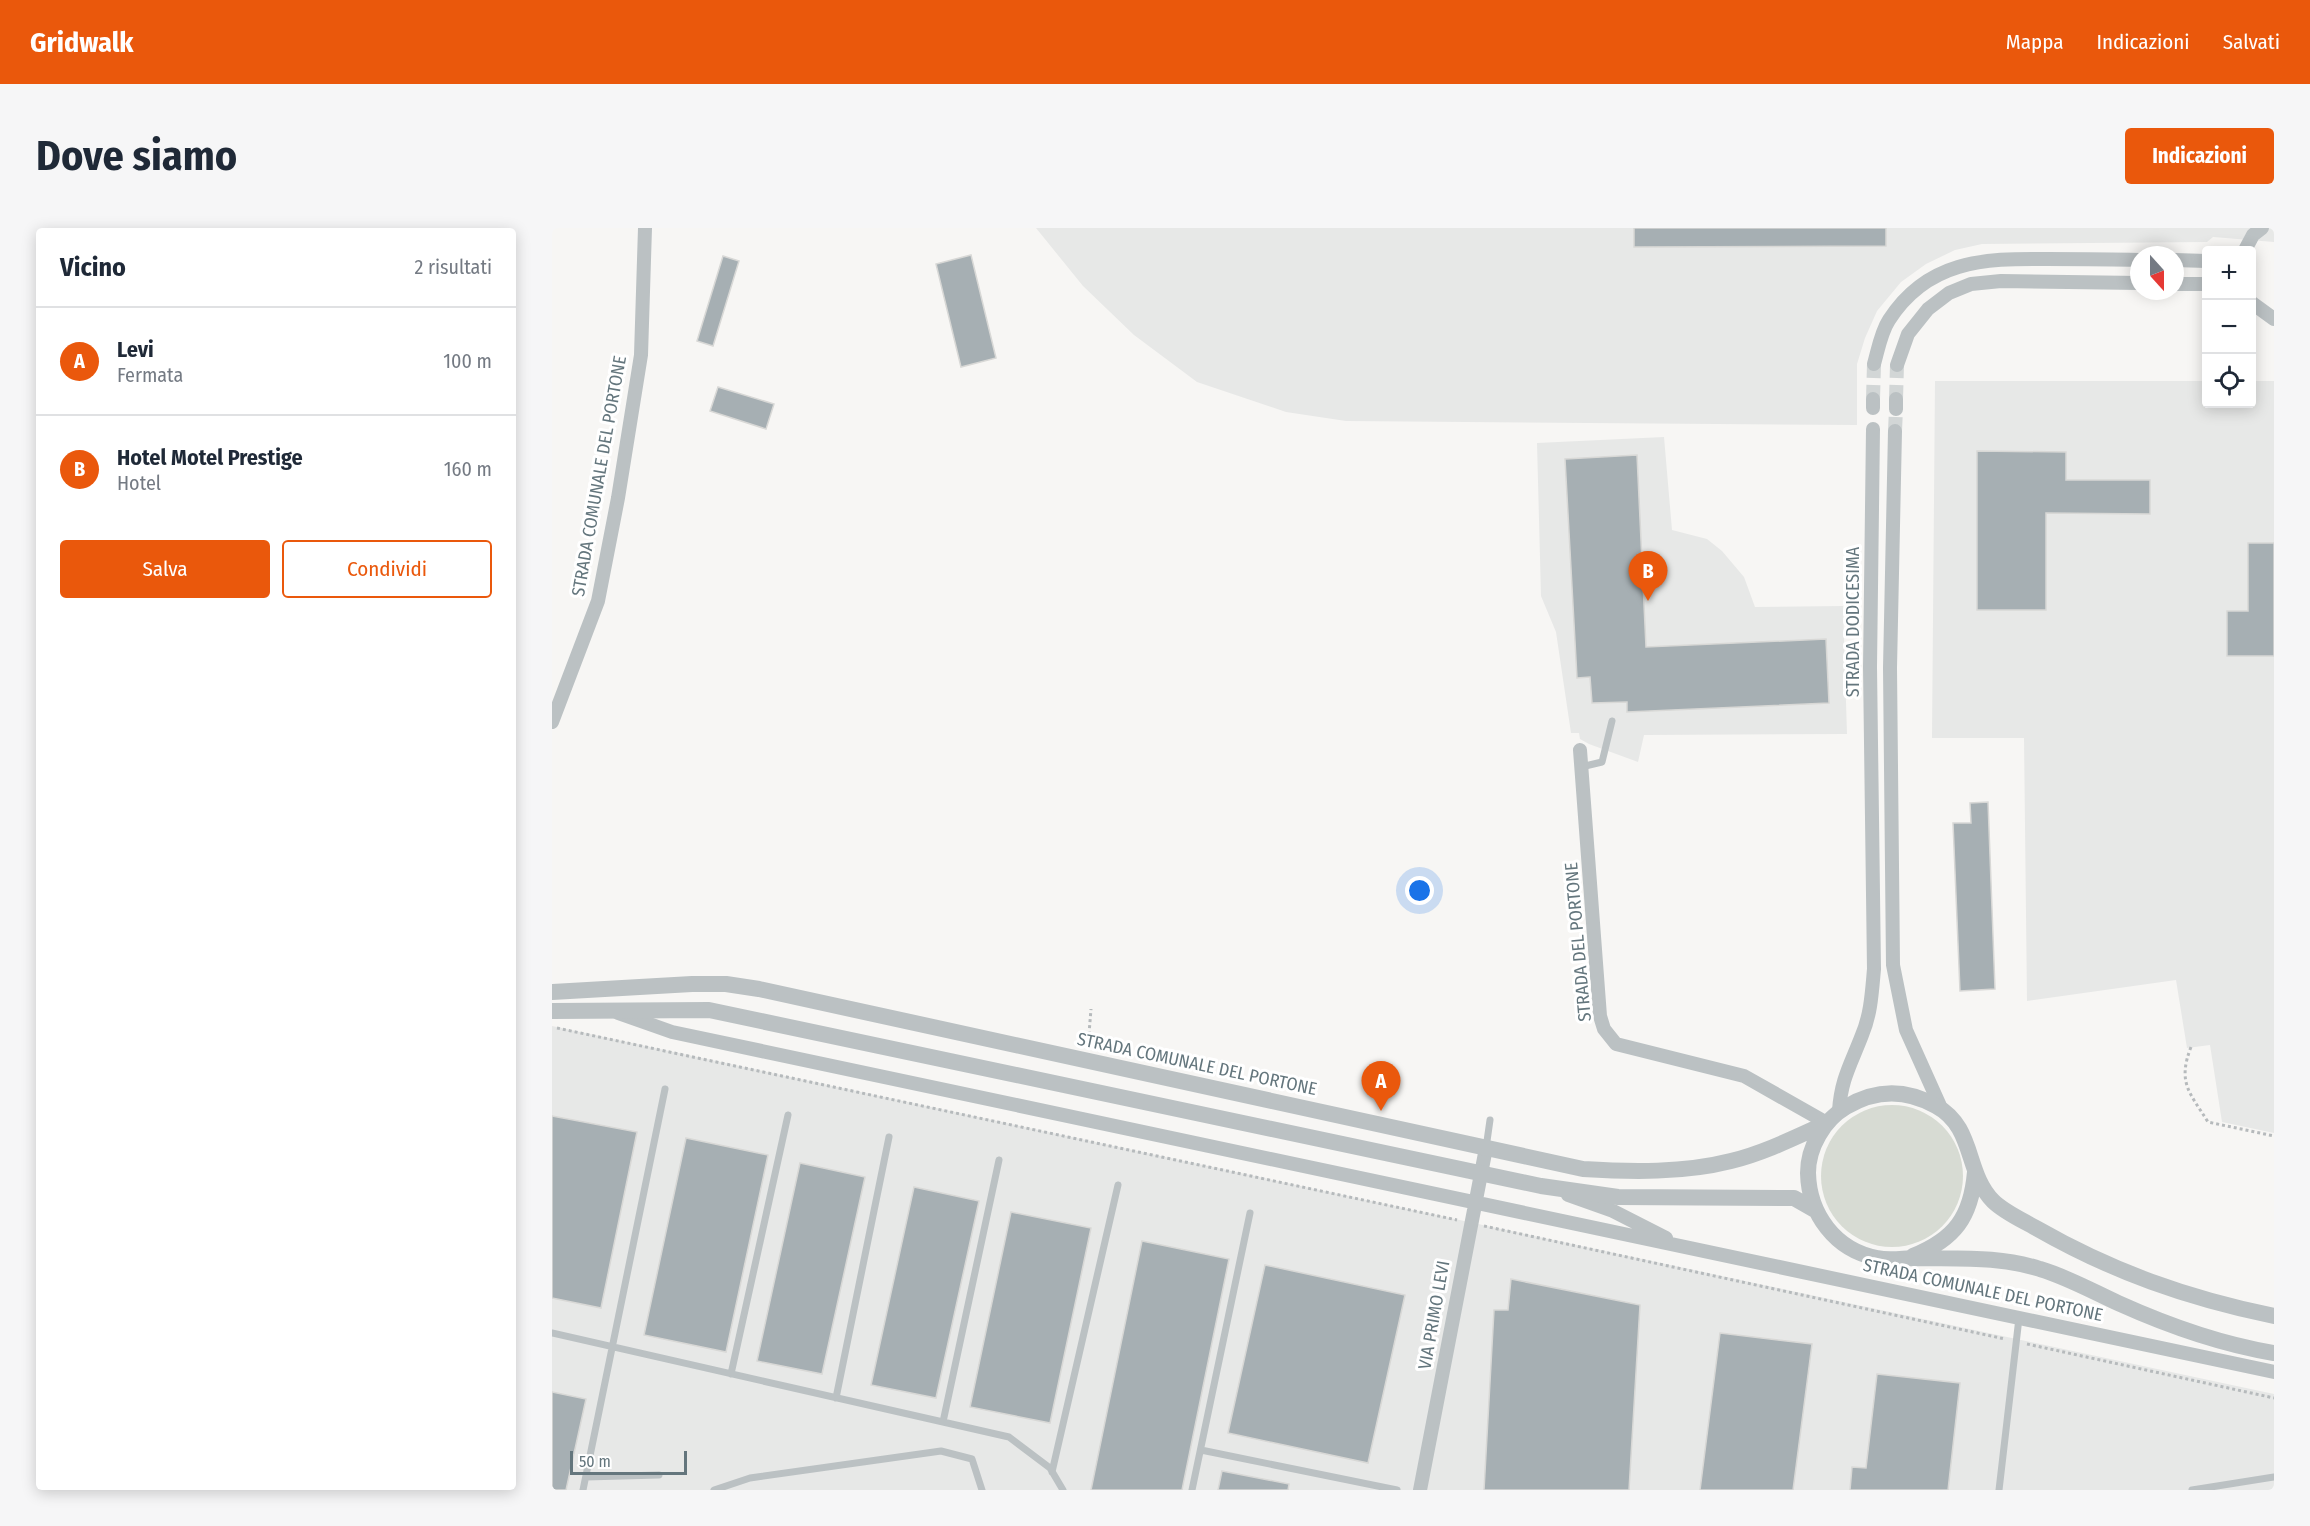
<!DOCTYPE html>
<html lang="it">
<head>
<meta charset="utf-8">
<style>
	body { margin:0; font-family:"Fira Sans Condensed",sans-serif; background:#f6f6f7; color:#1f2937 }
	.controls { position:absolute; right:18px; top:18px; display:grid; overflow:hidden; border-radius:6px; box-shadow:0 3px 15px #0003 }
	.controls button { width:54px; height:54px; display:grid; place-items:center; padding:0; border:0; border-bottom:2px solid #e0e1e3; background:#fff; color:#1f2937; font:30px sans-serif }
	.compass { position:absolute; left:1578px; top:18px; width:54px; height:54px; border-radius:50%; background:#fff; box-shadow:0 3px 15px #0003; rotate:159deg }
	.scale { position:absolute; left:18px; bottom:15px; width:117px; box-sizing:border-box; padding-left:6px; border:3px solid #64767d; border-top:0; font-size:16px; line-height:21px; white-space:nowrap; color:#64767d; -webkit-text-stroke:4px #fff; paint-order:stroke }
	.you { position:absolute; left:868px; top:663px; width:21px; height:21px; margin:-15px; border:4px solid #fff; border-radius:50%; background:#1a73e8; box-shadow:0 0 0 9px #1a73e833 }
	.badge { display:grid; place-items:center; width:39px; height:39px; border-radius:50%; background:#ea580c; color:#fff; font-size:20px; font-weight:700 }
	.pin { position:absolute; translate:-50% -50px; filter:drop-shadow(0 2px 3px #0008) }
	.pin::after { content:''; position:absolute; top:32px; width:21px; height:18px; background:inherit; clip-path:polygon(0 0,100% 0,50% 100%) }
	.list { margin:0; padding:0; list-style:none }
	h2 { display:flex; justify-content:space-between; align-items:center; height:78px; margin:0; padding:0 24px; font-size:26px }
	h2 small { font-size:20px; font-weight:400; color:#747a83 }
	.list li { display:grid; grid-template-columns:39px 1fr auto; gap:18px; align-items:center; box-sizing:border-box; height:108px; padding:0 24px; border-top:2px solid #e0e1e3 }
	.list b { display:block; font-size:22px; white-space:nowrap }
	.list p { margin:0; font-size:20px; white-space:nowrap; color:#747a83 }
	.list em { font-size:20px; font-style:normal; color:#747a83 }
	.actions { display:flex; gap:12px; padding:18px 24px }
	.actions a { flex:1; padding:14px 0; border:2px solid #ea580c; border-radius:6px; text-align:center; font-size:21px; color:#ea580c }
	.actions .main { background:#ea580c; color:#fff }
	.icon { flex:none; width:33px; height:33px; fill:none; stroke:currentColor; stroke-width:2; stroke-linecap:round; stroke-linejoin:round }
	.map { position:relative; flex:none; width:1722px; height:1262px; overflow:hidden; border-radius:6px }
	header { display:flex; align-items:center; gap:36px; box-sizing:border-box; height:84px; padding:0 30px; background:#ea580c; color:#fff }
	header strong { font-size:28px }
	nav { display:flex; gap:33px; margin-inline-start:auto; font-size:21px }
	.intro { display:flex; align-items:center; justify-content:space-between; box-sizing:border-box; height:144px; padding:0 36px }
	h1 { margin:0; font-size:42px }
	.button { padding:15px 27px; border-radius:6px; background:#ea580c; color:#fff; font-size:21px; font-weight:700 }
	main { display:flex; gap:36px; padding:0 36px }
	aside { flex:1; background:#fff; border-radius:6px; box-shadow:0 3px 15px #0003 }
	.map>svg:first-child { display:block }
	.built { fill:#e7e8e7 }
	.green { fill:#d7dbd3 }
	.building { fill:#a6afb3; stroke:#d8d8d6; stroke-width:1.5 }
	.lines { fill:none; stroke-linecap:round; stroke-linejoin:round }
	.minor-tunnel { stroke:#d2d6d6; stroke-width:14; stroke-dasharray:14 7; stroke-linecap:butt }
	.path { stroke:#b6babc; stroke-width:3; stroke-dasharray:3 3; stroke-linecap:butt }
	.service { stroke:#bbc1c3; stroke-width:7 }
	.minor { stroke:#bbc1c3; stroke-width:14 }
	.tertiary { stroke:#bbc1c3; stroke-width:16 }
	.labels { text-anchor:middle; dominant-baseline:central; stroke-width:6; stroke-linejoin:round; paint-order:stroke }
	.street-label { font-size:18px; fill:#64767d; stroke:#fff }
</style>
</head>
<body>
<header>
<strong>Gridwalk</strong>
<nav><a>Mappa</a><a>Indicazioni</a><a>Salvati</a></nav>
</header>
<div class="intro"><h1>Dove siamo</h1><a class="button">Indicazioni</a></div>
<main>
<aside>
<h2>Vicino<small>2 risultati</small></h2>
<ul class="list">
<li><span class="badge">A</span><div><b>Levi</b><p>Fermata</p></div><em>100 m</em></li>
<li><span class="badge">B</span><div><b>Hotel Motel Prestige</b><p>Hotel</p></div><em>160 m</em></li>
</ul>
<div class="actions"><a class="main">Salva</a><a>Condividi</a></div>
</aside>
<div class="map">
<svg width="1722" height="1262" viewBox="0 0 1722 1262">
	<rect width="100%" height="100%" fill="#f7f6f4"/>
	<path class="built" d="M484 0H1722V14L1661 9 1655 14 1430 16 1403 22 1374 36 1349 54 1325 83 1313 110 1305 136V197L794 193 734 184 645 154 582 107 531 58Z
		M1383 153H1654V176H1700V153H1722V905L1670 894 1658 817 1635 820 1624 752 1475 773 1472 510H1380Z
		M1112 209 1120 302 1155 311 1170 323 1192 349 1203 379 1291 378 1295 506 1092 507 1086 534 1037 516 1028 511 1027 505H1019L1004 404 989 368 985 215Z
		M0 798 1722 1166V1262H0Z"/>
	<path class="green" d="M1269 948a71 71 0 1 1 142 0a71 71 0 1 1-142 0Z"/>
	<path class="building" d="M1082 0H1334V18L1082 19Z
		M419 27 444 130 409 139 384 36Z
		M171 28 187 33 161 118 145 113Z
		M166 159 222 176 214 201 158 183Z
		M1425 223 1514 224V252H1598V286L1494 285V382H1425Z
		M1085 227 1094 419 1274 411 1277 475 1075 484V474L1040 475 1038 449 1025 450 1013 231Z
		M1696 315H1722V428H1675V383H1696Z
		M1436 574 1443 761 1408 763 1401 595H1419L1418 575Z
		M0 888 85 904 49 1080 0 1070Z
		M134 910 216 927 174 1124 92 1107Z
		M248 935 313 949 270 1146 205 1133Z
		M362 959 427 973 384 1170 319 1157Z
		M459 984 539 1000 498 1195 418 1179Z
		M590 1013 677 1031 630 1262H539Z
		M713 1037 853 1067 816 1235 676 1205Z
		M959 1051 1088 1077 1077 1262H932L942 1082H956Z
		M1168 1105 1260 1116 1241 1262H1148Z
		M1325 1146 1408 1155 1396 1262H1298L1300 1239 1314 1240Z
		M0 1164 34 1171 14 1262H0Z
		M670 1243 737 1256 736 1262H666Z"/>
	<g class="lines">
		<path class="minor-tunnel" d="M1321 171 1322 136
			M1344 171 1345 137
			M1343 203 1344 181"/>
		<path class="path" d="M5 800 905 992
			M536 818 539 781
			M1639 819C1625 855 1638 865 1656 894L1722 908
			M932 998 1453 1111
			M1475 1116 1722 1170"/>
		<path class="service" d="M1029 539 1050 534 1060 493
			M934 920 938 892
			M0 1105 457 1209 498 1240 511 1262
			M179 1146 236 887
			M284 1170 337 909
			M391 1194 447 932
			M649 1222 845 1262
			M500 1244 566 957
			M34 1249 107 1247
			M31 1262 113 861
			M162 1262 198 1250 389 1223 420 1231 430 1262
			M640 1262 698 985
			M1447 1262 1467 1090
			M1640 1262 1722 1249"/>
		<path class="minor" d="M1693 22 1701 7 1710 0
			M1623 32 1654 33
			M1623 56H1654
			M1700 75 1722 91
			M1322 136C1326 122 1329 104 1337 92 1375 33 1431 30 1495 31 1526 31 1556 31 1587 32
			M1345 137 1356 106 1376 81 1397 65 1419 56 1449 53 1587 55
			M1321 180V171
			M1344 181V171
			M1343 203 1338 440 1341 737 1354 802 1389 880
			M0 494 46 373 66 270 89 127 93 0
			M1028 522 1048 788 1052 801 1064 816 1192 848 1275 895
			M66 785 120 804 1722 1144
			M1287 883C1289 851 1299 836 1310 807 1319 786 1320 763 1322 741L1318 439 1321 201
			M1016 967 1061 983 1114 1010
			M868 1262 934 920"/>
		<path class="tertiary" d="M0 764 140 756H174L207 761 1031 941C1079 944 1132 945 1179 933 1212 925 1244 909 1275 895
			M0 783 157 782 989 958 1066 969 1242 970 1263 982
			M1361 1028C1403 1011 1419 989 1423 944
			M1722 1088C1635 1070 1561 1044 1484 1000 1470 992 1452 984 1441 973 1413 945 1423 899 1384 878 1354 861 1324 861 1294 879 1272 892 1256 919 1256 945 1257 986 1283 1022 1325 1030 1338 1033 1351 1030 1364 1030 1406 1031 1448 1028 1488 1041 1515 1049 1540 1063 1566 1075 1617 1098 1667 1116 1722 1125"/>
	</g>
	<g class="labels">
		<g class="street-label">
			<text transform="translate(47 248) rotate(-80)">STRADA COMUNALE DEL PORTONE</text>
			<text transform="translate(1301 394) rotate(-90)">STRADA DODICESIMA</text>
			<text transform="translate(1026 714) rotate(-95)">STRADA DEL PORTONE</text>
			<text transform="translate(645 836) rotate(12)">STRADA COMUNALE DEL PORTONE</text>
			<text transform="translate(1431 1062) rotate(12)">STRADA COMUNALE DEL PORTONE</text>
			<text transform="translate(882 1087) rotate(-80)">VIA PRIMO LEVI</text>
		</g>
	</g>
</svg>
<div class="controls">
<button>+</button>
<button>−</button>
<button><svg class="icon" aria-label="locate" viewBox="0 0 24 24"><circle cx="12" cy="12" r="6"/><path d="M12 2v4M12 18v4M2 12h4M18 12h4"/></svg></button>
</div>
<svg class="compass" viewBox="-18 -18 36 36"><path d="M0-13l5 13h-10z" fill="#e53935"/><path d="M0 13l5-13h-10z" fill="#747a83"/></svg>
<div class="scale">50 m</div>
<div class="you"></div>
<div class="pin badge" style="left:829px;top:883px">A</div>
<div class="pin badge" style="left:1096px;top:373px">B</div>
</div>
</main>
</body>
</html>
